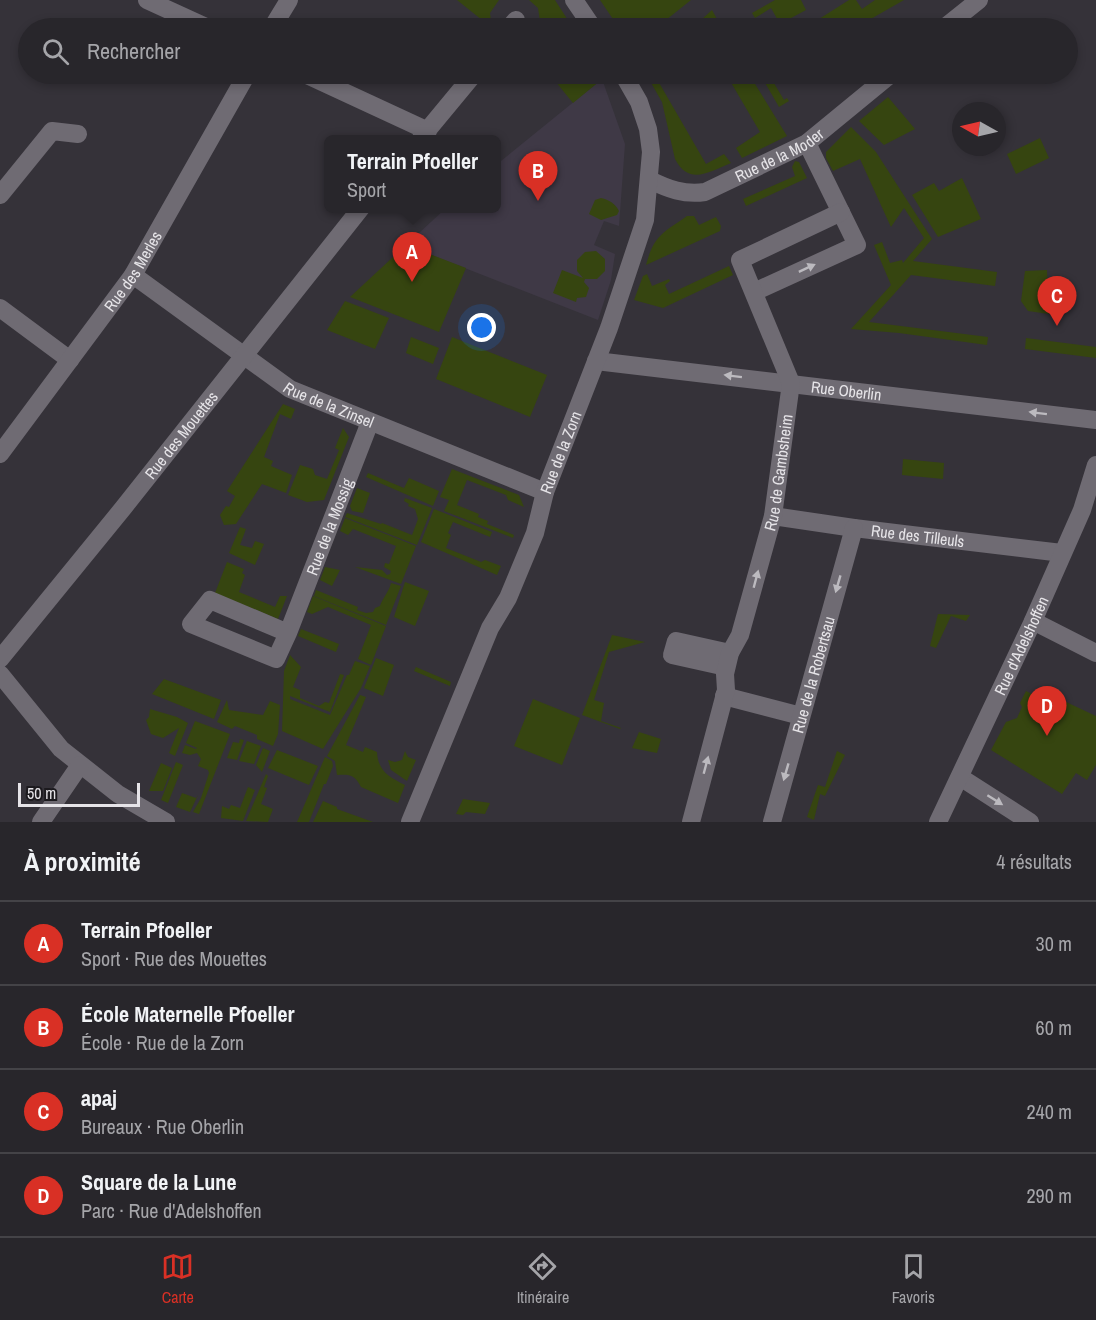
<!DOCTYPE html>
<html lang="fr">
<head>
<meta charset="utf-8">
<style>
	body { margin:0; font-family:"Archivo Narrow",sans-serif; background:#302e33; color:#f1f3f6 }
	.compass { position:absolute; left:952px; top:102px; width:54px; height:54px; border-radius:50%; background:#28262b; box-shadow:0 3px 9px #0003; rotate:278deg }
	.scale { position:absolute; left:18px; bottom:15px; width:122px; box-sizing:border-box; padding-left:6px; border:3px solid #e6e4e8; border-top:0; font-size:16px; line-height:21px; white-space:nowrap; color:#e6e4e8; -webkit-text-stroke:4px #1c1a1e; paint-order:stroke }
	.you { position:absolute; left:482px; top:328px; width:21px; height:21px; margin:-15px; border:4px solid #fff; border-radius:50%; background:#1a73e8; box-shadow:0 0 0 9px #1a73e833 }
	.badge { display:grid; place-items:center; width:39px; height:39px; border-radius:50%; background:#d93025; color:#fff; font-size:20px; font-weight:700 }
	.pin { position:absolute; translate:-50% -50px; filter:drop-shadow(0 2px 3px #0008) }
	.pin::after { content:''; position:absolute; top:32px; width:21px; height:18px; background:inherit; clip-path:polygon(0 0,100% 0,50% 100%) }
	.popup { position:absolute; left:324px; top:135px; width:177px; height:78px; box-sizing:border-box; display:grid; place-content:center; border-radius:9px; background:#28262b; filter:drop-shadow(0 2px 4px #0005); font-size:20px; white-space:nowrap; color:#a5a5a9 }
	.popup b { font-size:22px; color:#f1f3f6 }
	.popup::after { content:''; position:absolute; left:50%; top:100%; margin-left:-12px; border:12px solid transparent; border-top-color:#28262b }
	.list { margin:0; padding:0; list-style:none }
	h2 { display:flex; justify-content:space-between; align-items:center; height:78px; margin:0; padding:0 24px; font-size:26px }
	h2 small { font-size:20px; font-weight:400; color:#a5a5a9 }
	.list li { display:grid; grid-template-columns:39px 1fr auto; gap:18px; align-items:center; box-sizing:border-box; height:84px; padding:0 24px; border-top:2px solid #444347 }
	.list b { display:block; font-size:22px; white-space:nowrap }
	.list p { margin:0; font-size:20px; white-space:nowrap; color:#a5a5a9 }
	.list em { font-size:20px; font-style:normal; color:#a5a5a9 }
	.icon { flex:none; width:33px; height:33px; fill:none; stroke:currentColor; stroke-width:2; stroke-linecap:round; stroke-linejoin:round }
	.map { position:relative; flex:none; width:1096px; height:822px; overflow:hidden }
	.search { position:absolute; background:#28262b; box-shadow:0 3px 9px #0003; left:18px; right:18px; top:18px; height:66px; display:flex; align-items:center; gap:15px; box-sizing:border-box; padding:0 21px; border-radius:33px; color:#a5a5a9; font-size:22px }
	.sheet { height:414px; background:#28262b }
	nav { display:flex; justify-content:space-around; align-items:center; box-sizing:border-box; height:84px; border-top:2px solid #444347; background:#28262b; font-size:16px; color:#a5a5a9 }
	nav a { display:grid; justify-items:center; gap:3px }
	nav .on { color:#d93025 }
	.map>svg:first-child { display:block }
	.built { fill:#3f3946 }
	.green { fill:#364510 }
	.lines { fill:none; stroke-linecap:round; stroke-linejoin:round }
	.minor { stroke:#6f6b73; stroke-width:18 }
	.oneway { fill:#bcbabf }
	.labels { text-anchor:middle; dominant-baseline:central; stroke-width:6; stroke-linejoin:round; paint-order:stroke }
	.street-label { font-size:16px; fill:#e6e4e8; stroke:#1c1a1e }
</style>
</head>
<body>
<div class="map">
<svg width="1096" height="822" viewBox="0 0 1096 822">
	<rect width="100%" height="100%" fill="#353239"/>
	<path class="built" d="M602 79 625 144 619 226 604 221 594 245 615 254 611 280 598 320 406 245 445 209 496 208V165Z"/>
	<path class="green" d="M457 0H499L490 13 492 28Z
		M529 0H555L573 28H541L538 8Z
		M600 0H691L656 28H619Z
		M775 0H801L806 10 780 24 771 8 755 18 752 13Z
		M849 0H856L862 9 875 0H904L855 28H812L821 24 819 19Z
		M712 10 722 28H692Z
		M545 74H604L606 76 573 103 555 81Z
		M646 74H654L706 164 724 154 731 163C709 172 689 186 675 159L662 102Z
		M726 74H749L787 136 742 158 736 148 760 132Z
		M760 74H778L771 78 784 100 787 98 789 101 779 107Z
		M888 97 915 129 884 145 859 121Z
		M851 127 876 152 932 239 913 261 997 272 995 286 911 275 869 322 988 337 987 345 899 333 851 329 891 285 874 245 882 242 890 263 902 260 903 263 924 238 904 208 891 227 890 225 860 159 833 171 826 158V152Z
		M1040 138 1049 158 1016 174 1007 154Z
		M795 161 799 162 807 178 746 206 743 199 795 176 792 167Z
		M962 178 981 219 938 237 912 195 934 183 939 191Z
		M601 198C609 200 615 203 619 211L617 215 601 220 589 214 595 200Z
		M687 216H694L699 225 716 217 721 226 720 231 646 265C654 235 663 233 687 216Z
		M406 245 466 268 439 332 350 297Z
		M596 251 605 259V271L597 279H585L584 282 589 288 586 297 577 298 576 302 553 293 562 270 583 278 577 271V260L585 252Z
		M729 266 733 275 663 308 634 300 643 276 647 274 652 286 669 279 670 281 665 285 669 294Z
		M1047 270 1049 314 1028 311 1021 301 1025 271Z
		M345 301 389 318 375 349 327 330Z
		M411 337 439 348 433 364 406 353Z
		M452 337 547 375 530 417 436 379Z
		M1026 338 1096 347V358L1025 349Z
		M283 404 295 409 291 419 280 414 264 457 273 461 271 466 292 475 286 493 262 484 236 524 224 525 220 515 226 506 229 507 235 496 227 491Z
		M343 428 349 437 324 500 307 502 288 495 300 465 313 469 315 475 327 479 339 450 335 448Z
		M903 459 944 463 943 479 902 475Z
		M452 469 519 495 524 507 508 500 506 495 467 480 457 505 479 514 478 517 488 521 487 524 514 535 513 538 444 511 449 500 440 497Z
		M368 473 404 488 409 478 439 491 433 506 366 477Z
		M357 488 370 493 363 513 352 511 350 506Z
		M405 498 432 508 417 545 345 517 347 513 381 524 382 523 412 535 418 519 415 509 408 506 409 504 404 501Z
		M434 509 492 532 490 537 453 522 448 533 451 535 446 548 481 562 485 560 501 566 497 575 421 542Z
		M345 518 416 546 401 584 355 567 382 570 387 575 390 574 391 571 384 567 385 563 389 564 396 546 353 529 348 535 340 531Z
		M240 527 246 529 240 545 252 548 255 541 264 544 255 565 229 553Z
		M227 562 244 569 242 573 245 575 239 592 275 607 280 596H287L278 619 215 593Z
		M325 567 340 570 332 586 320 580Z
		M405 582 429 591 415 626 394 617Z
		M391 583 401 586 386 625 314 596 316 590 358 607 357 610 366 613 373 612 375 608 380 606C383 597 389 592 391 583Z
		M313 596 386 626 371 665 358 659 371 625 328 607 312 614 307 612Z
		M938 614 970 615 966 621 951 616 936 648 930 646Z
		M301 629 339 644 336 652 298 636Z
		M612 635 645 642 609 652 594 700 604 703 601 721 621 728 620 729 582 715Z
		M290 655 301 667 293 687 300 690V698L319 706 325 702 329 703 340 674 344 675 330 712 290 696V699L330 715 347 675H349L355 661 370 666 361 688 323 749 282 731 284 671Z
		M376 658 394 665 383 696 364 688Z
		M416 667 451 682 450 686 414 671Z
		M164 679 221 700 214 719 152 694Z
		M1026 691 1032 694H1049L1096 716V765L1087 780 1076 773 1062 794 991 750 1006 722 1017 718 1022 707 1020 703Z
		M360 695 366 697 346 745 363 752 365 747 377 752C378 771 389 777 405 785L398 803 361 787C355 775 350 774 337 775L335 761 327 756Z
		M533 699 580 718 562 765 514 746Z
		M227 700 229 710 263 715 270 701 280 705 278 734 273 746 257 739V735L235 726 232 729 217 722Z
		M150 709 177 717 188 723 175 756 169 753 179 728 163 738 151 734 146 720 149 717Z
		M195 721 230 734 199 814 193 812 201 798 209 773 208 770 198 766 201 759 197 753 190 755 182 753 185 745 196 749 197 748 186 743Z
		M639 732 661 739 657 753 632 748Z
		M240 739 244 740 237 760 227 758 233 742 239 743Z
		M247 741 261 746 254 764 239 761Z
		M263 748 270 751 262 772 256 765Z
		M277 750 318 766 309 785 268 768Z
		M405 751 408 757 416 760 407 781 391 770 388 760 395 762 402 760Z
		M837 751 845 755 825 796 820 794 814 820 807 817 818 785 825 787Z
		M325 757 332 761 333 766 326 784H324L309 822H297Z
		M176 762 183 765 168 803 161 800Z
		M161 763 172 768 163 791H149Z
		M266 774 268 776 264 787 267 788 261 804 273 809 268 822 246 821Z
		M248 787 255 790 243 821 221 818 222 806 229 809 231 805 240 808Z
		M182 793 196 798 198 795 190 812 176 807Z
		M463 799 490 803 485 814 466 812 463 815 456 814Z
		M323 801 337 807V809L373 822H313Z"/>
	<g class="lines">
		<g class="minor">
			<path d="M147 0 208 28"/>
			<path d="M574 0 593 28"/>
			<path d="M272 28 289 0"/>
			<path d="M509 28 516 20"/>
			<path d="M944 28 979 0"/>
			<path d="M305 74 428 131"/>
			<path d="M421 138 474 74"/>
			<path id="s1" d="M650 180C668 189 684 195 705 192L807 143 891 74"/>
			<path d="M0 195 52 131 78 134"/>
			<path id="s2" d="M133 275 290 389 545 492"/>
			<path d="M754 292 857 245 807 143"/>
			<path d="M0 308 70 360"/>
			<path id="s3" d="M596 361 1096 420"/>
			<path id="s4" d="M0 454 133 275 247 74"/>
			<path id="s5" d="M773 516 854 528 1062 553"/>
			<path d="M1033 621 1096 653"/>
			<path id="s6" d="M288 633 210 600 191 624 276 659 288 633 370 422"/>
			<path id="s7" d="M0 659 124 507 361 208"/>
			<path d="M726 667 672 655 676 641 730 653"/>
			<path d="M0 674 61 749 118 794 166 822"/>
			<path d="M724 696 801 716"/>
			<path d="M960 777 1030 822"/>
			<path d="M41 822 80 765"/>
			<path id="s8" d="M410 822 490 628 508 598 535 533 545 492 609 328 645 220 651 152 648 129 639 102 623 74"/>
			<path id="s9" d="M691 822 726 690 725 674 730 653 740 635 773 516 791 383 740 260 841 212"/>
			<path id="s10" d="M772 822 854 528"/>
			<path id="s11" d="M938 822 1033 621 1082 510 1096 465"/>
		</g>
	</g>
	<defs><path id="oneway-solid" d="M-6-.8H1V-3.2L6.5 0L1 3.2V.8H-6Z" transform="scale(1.5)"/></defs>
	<g class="oneway">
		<use href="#oneway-solid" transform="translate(807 268) rotate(-25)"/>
		<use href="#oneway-solid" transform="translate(733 376) rotate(-173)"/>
		<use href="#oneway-solid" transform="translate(1038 413) rotate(-173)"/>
		<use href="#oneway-solid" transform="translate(756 579) rotate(-75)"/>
		<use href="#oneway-solid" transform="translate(838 584) rotate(106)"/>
		<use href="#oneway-solid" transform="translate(706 765) rotate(-75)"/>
		<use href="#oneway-solid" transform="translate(786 772) rotate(106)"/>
		<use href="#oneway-solid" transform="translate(995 800) rotate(32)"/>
	</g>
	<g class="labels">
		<g class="street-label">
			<text stroke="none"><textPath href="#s1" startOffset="140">Rue de la Moder</textPath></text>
			<text stroke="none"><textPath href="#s4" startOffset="226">Rue des Merles</textPath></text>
			<text stroke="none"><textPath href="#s3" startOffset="252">Rue Oberlin</textPath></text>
			<text stroke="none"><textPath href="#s2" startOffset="236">Rue de la Zinsel</textPath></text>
			<text stroke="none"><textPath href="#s7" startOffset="288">Rue des Mouettes</textPath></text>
			<text stroke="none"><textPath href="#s8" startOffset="400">Rue de la Zorn</textPath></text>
			<text stroke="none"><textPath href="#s9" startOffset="362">Rue de Gambsheim</textPath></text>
			<text stroke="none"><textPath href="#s6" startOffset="350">Rue de la Mossig</textPath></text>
			<text stroke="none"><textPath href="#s5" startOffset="146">Rue des Tilleuls</textPath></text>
			<text stroke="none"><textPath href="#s11" startOffset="195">Rue d'Adelshoffen</textPath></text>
			<text stroke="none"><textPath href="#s10" startOffset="153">Rue de la Robertsau</textPath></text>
		</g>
	</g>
</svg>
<svg class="compass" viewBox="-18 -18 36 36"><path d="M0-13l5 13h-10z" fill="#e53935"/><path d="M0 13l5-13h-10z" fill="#a5a5a9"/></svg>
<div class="scale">50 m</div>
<div class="you"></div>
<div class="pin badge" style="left:412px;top:282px">A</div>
<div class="popup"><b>Terrain Pfoeller</b>Sport</div>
<div class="pin badge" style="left:538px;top:201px">B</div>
<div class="pin badge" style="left:1057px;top:326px">C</div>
<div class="pin badge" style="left:1047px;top:736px">D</div>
<div class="search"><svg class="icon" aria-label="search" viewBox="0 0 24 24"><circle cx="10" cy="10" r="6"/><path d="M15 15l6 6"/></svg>Rechercher</div>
</div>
<section class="sheet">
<h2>À proximité<small>4 résultats</small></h2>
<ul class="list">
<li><span class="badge">A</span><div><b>Terrain Pfoeller</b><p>Sport · Rue des Mouettes</p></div><em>30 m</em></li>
<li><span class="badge">B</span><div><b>École Maternelle Pfoeller</b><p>École · Rue de la Zorn</p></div><em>60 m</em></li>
<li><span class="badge">C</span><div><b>apaj</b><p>Bureaux · Rue Oberlin</p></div><em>240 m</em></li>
<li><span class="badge">D</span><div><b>Square de la Lune</b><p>Parc · Rue d'Adelshoffen</p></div><em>290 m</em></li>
</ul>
</section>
<nav>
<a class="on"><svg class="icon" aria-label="map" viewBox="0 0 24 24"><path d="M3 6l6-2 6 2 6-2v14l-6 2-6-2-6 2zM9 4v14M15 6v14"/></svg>Carte</a>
<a><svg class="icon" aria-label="directions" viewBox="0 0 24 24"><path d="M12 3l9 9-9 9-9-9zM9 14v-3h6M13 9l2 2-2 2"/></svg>Itinéraire</a>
<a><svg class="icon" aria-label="saved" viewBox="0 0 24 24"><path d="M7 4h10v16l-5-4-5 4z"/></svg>Favoris</a>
</nav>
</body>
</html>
